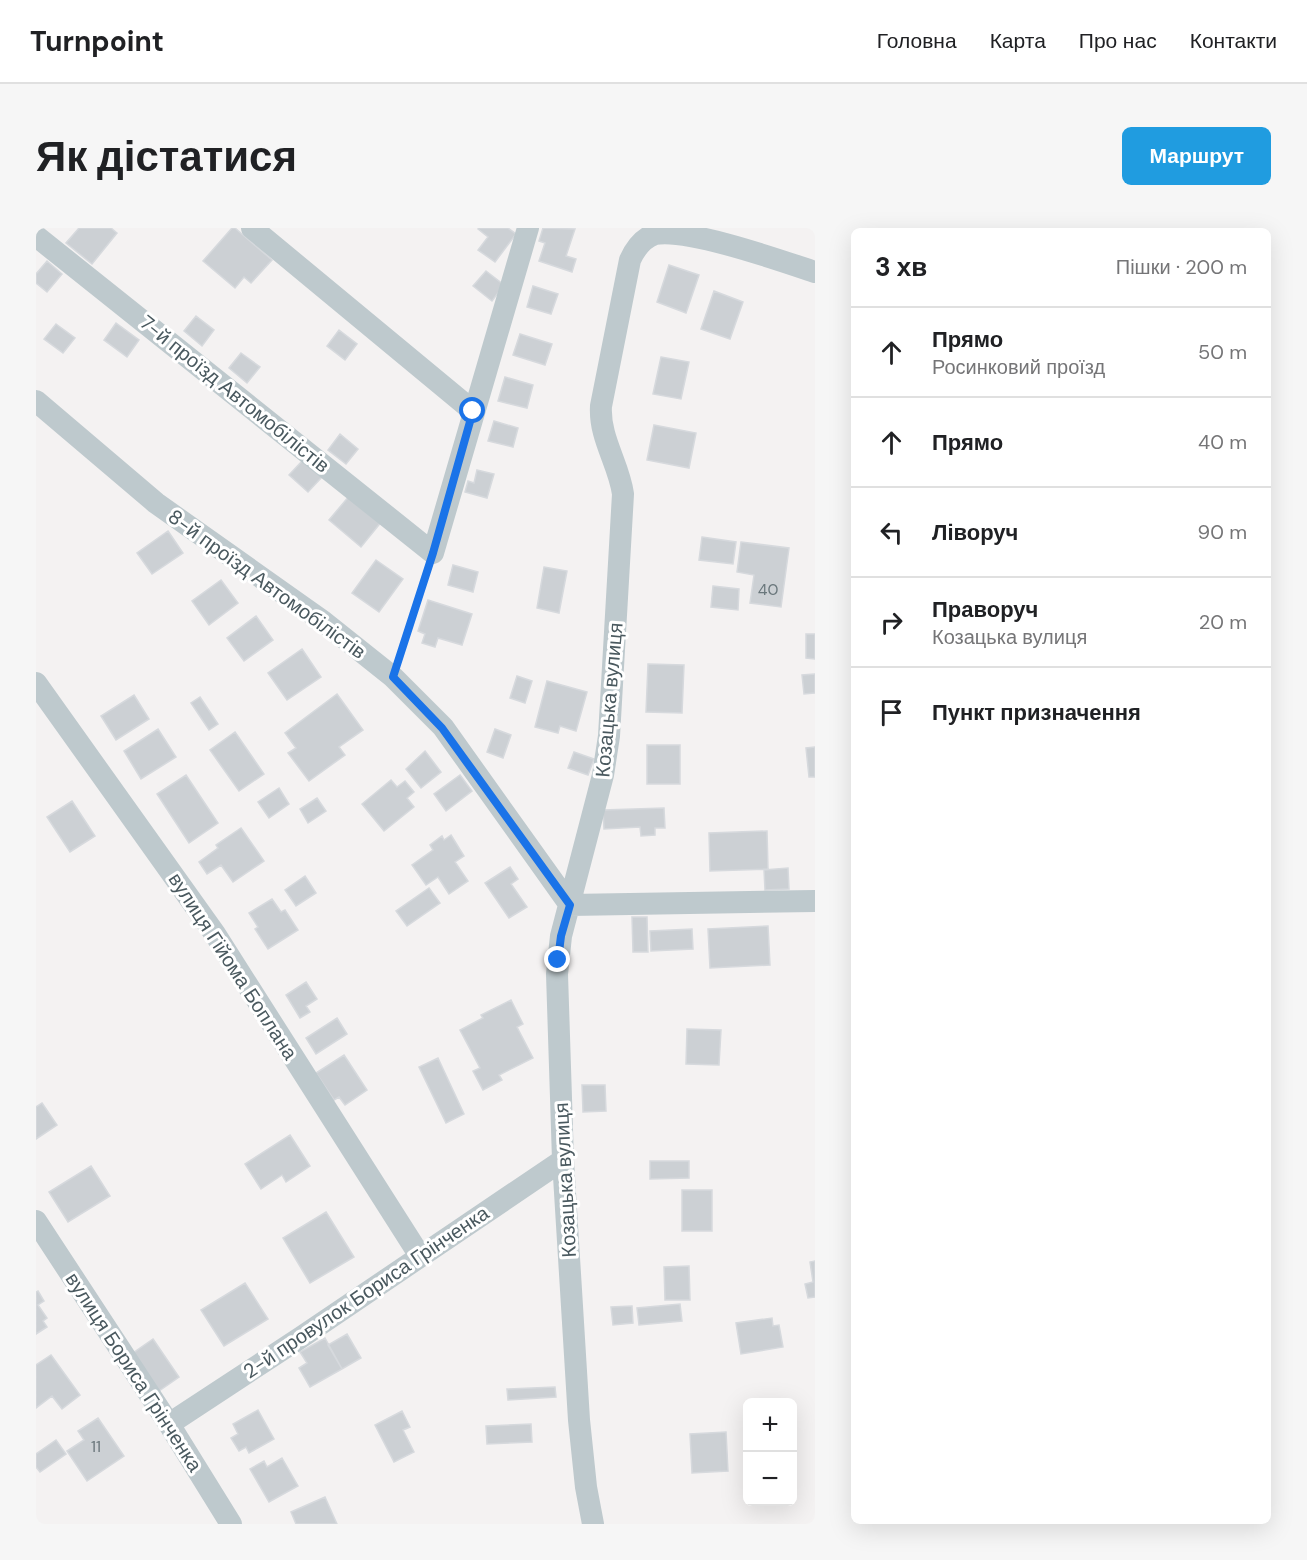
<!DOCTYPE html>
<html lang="uk">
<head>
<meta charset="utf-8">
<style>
	body { margin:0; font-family:"DM Sans",sans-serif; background:#f6f6f6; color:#202124 }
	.controls { position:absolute; right:18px; bottom:18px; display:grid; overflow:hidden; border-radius:9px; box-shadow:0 6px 24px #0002 }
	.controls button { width:54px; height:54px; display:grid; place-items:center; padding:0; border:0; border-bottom:2px solid #e0e0e0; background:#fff; color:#202124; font:30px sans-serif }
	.stop { position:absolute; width:18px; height:18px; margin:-14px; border:4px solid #1a73e8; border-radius:50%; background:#fff }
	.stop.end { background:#1a73e8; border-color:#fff; box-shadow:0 2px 6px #0008 }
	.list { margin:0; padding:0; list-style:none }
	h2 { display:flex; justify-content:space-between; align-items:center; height:78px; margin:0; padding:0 24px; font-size:26px }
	h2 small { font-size:20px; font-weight:400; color:#757577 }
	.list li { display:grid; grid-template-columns:39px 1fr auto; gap:18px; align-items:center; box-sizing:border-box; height:90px; padding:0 24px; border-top:2px solid #e0e0e0 }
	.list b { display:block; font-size:22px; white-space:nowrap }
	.list p { margin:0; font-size:20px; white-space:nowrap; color:#757577 }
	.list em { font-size:20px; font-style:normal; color:#757577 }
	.icon { flex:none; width:33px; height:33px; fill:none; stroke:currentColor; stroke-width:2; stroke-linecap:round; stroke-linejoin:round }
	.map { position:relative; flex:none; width:779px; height:1296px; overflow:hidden; border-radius:9px }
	header { display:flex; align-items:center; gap:36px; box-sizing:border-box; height:84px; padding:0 30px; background:#fff; border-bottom:2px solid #e0e0e0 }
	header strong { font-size:28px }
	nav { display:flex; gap:33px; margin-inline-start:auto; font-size:21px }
	.intro { display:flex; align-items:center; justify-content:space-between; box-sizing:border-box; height:144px; padding:0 36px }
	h1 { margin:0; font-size:42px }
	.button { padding:15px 27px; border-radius:9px; background:#209ce0; color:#fff; font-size:21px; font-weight:700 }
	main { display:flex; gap:36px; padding:0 36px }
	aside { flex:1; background:#fff; border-radius:9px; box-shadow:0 6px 24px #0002 }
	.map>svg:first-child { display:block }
	.building { fill:#ccd0d4; stroke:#d6d9dd; stroke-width:1.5 }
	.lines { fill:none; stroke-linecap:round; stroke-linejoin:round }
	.path { stroke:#7bcc93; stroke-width:4; stroke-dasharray:4.5 3; stroke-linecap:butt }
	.minor { stroke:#bec9cd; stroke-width:22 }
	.route { stroke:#1a73e8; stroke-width:8 }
	.labels { text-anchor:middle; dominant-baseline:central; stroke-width:6; stroke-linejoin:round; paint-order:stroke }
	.number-label { font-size:16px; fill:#6a777c }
	.street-label { font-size:20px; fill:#4a595f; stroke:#fff }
</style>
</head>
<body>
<header>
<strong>Turnpoint</strong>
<nav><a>Головна</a><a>Карта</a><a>Про нас</a><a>Контакти</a></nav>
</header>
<div class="intro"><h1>Як дістатися</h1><a class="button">Маршрут</a></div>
<main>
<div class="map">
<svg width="779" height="1296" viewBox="0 0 779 1296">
	<rect width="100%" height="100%" fill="#f4f2f2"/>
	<path class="building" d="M43 0H75L81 5 56 36 30 15Z
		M196 0H199L236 32 215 55 208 49 199 60 167 33Z
		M443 0H472L480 6 459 34 442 22 452 9 442 1Z
		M507 0 539 1 530 28 540 31 536 44 503 33 509 15 503 13Z
		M11 33 26 46 11 64 0 55V46Z
		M633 37 663 47 650 85 621 74Z
		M450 43 468 57 456 73 437 58Z
		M497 58 522 66 515 86 491 79Z
		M678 63 707 74 694 111 665 101Z
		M160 88 178 102 166 118 148 103Z
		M80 95 103 112 91 129 68 112Z
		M20 96 39 110 27 125 8 111Z
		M303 102 321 116 309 132 291 118Z
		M484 106 516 116 509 137 477 127Z
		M205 125 224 139 211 155 193 140Z
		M625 129 653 134 645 171 617 166Z
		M469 149 497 157 491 180 462 173Z
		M458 193 482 200 477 219 452 213Z
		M618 197 660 205 653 240 611 232Z
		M304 206 322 221 310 236 292 222Z
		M267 232 286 249 272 264 253 247Z
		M441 242 458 246 451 270 429 264 432 253 438 255Z
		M314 267 346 293 325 319 293 292Z
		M132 303 147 325 116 346 101 325Z
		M666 309 700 314 697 336 663 332Z
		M705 314 753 320 745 379 714 375 718 347 701 344Z
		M340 332 367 351 343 384 316 365Z
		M417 337 442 344 437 364 412 357Z
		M508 339 531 343 523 385 501 380Z
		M185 352 202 375 173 397 156 373Z
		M677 358 703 361 702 382 675 379Z
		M392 372 436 386 426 417 402 410 399 419 386 415 389 406 382 403Z
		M220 388 237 412 208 433 191 410Z
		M770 406H779V431L770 430Z
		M266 421 285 449 251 472 232 445Z
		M612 436 648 437 646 485 610 484Z
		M779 446V465L768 466 766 447Z
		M481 448 496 453 489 475 474 470Z
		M511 453 551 464 540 503 524 498 522 505 499 499Z
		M301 466 327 502 303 519 309 527 273 553 252 525 260 520 249 505Z
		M98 467 113 491 80 512 65 488Z
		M164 469 182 496 173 502 155 475Z
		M122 501 140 529 105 551 88 523Z
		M459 501 475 507 467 530 451 524Z
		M199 504 228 546 203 563 174 522Z
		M611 517H644V556H611Z
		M779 519V549H773L770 520Z
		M389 523 405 544 385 560 370 541Z
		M538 524 558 531 552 547 532 540Z
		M150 547 182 595 153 615 121 566Z
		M424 547 436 563 410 583 398 566Z
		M355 552 361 559 369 553 378 564 371 570 378 579 348 603 326 576Z
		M243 560 253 576 233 590 222 574Z
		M281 570 290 583 272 595 264 581Z
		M36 573 59 608 34 624 11 589Z
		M628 580 629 600H619V607L605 608 604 599 568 601 567 582Z
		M205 600 228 633 197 654 185 637 171 646 163 634 182 620 180 617Z
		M731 603 732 641 674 643 673 605Z
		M415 607 428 628 419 634 432 653 413 666 402 649 390 657 376 637 397 622 394 617 406 608 408 612Z
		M474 639 482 651 475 656 491 679 473 690 449 655Z
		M752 640 753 661 729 662 728 642Z
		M269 648 280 665 260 678 249 662Z
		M393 660 404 675 371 698 360 683Z
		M236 671 245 684 249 682 262 702 232 721 219 701 222 699 213 685Z
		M596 689H611L612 724H597Z
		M732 698 734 737 674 740 672 701Z
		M656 701 657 721 615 723 614 703Z
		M270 754 281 771 270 778 274 784 264 790 250 767Z
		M475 772 487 796 481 799 497 830 463 847 466 852 447 862 437 843 444 840 424 802 447 790 445 787Z
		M301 790 311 806 280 826 270 810Z
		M651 801 685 802 683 837 650 836Z
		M308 827 331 862 309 877 303 869 298 872 280 845Z
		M402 830 428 886 410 895 383 839Z
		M546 857H569L570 883 547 884Z
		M6 875 21 897 0 911V879Z
		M254 907 274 938 250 954 246 947 225 961 209 936Z
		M614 933H653V950L614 951Z
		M55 938 74 968 32 994 13 964Z
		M646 962H676V1003H646Z
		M290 984 318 1029 274 1055 247 1010Z
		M779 1033V1069L772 1070 769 1056 777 1054 774 1034Z
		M653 1038 654 1072H629L628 1039Z
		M209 1055 232 1091 188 1118 165 1082Z
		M2 1063 8 1073 2 1077 11 1090 7 1093 11 1099 0 1106V1064Z
		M644 1076 646 1093 603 1097 601 1080Z
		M596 1078 597 1095 577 1097 575 1079Z
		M736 1090 737 1098 743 1097 747 1119 705 1126 700 1095Z
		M311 1106 325 1130 306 1141 292 1117Z
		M289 1110 306 1141 274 1159 263 1140 271 1135 264 1124Z
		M117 1111 143 1149 123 1163 97 1125Z
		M15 1127 44 1167 26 1181 16 1168 0 1180V1137Z
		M519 1159 520 1169 472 1172 471 1161Z
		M222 1182 238 1211 213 1225 210 1219 203 1223 195 1210 202 1206 197 1196Z
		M366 1183 374 1199 367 1202 378 1224 358 1234 339 1197Z
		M62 1190 88 1228 51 1253 31 1223 48 1212 42 1203Z
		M495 1196 496 1214 451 1216 450 1198Z
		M690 1204 692 1243 656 1245 654 1206Z
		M20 1212 30 1226 4 1244 0 1239V1226Z
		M246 1230 262 1258 233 1274 214 1241 228 1233 231 1239Z
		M289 1269 301 1296H260L255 1284Z"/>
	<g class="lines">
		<path class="path" d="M364 427 391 345"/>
		<path class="minor" d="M216 0 437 183
			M0 8 397 325 492 0
			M0 173 120 275 288 394 357 449 407 499 534 677 779 673
			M0 455 179 706 384 1028
			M0 993 133 1196 195 1296
			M133 1196 264 1110 527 932
			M557 1296 550 1259 543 1192 527 932 521 746 525 708 567 547 573 508 587 266C583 236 563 210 565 178L594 32C599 21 607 10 619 6 652 0 743 32 779 44"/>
	</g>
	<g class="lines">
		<path class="route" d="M437 183 397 325 357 449 406 500 534 677 525 708 522 732"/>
	</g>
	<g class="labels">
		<g class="number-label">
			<text x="732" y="361">40</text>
			<text x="60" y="1218">11</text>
		</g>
		<g class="street-label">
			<text transform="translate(199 166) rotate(39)">7-й проїзд Автомобілістів</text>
			<text transform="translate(231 356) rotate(36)">8-й проїзд Автомобілістів</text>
			<text transform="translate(573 472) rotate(-85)">Козацька вулиця</text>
			<text transform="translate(197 738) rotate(57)">вулиця Гійома Боплана</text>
			<text transform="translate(529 952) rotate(-93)">Козацька вулиця</text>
			<text transform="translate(330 1064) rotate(-34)">2-й провулок Бориса Грінченка</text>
			<text transform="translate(98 1144) rotate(57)">вулиця Бориса Грінченка</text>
		</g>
	</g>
</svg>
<div class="controls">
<button>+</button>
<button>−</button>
</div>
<div class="stop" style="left:437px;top:183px"></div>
<div class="stop end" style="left:522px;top:732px"></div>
</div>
<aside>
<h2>3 хв<small>Пішки · 200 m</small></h2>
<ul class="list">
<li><svg class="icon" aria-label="ahead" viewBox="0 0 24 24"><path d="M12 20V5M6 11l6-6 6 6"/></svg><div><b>Прямо</b><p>Росинковий проїзд</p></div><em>50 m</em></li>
<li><svg class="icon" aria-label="ahead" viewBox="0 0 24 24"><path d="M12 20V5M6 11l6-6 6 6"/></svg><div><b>Прямо</b></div><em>40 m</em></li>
<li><svg class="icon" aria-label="left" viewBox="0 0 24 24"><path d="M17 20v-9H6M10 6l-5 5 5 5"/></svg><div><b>Ліворуч</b></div><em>90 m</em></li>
<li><svg class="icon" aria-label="right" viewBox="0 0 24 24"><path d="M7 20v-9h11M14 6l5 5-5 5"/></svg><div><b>Праворуч</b><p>Козацька вулиця</p></div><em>20 m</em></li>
<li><svg class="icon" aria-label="arrive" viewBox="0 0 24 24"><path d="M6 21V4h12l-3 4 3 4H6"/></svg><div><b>Пункт призначення</b></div></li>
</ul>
</aside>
</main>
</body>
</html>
